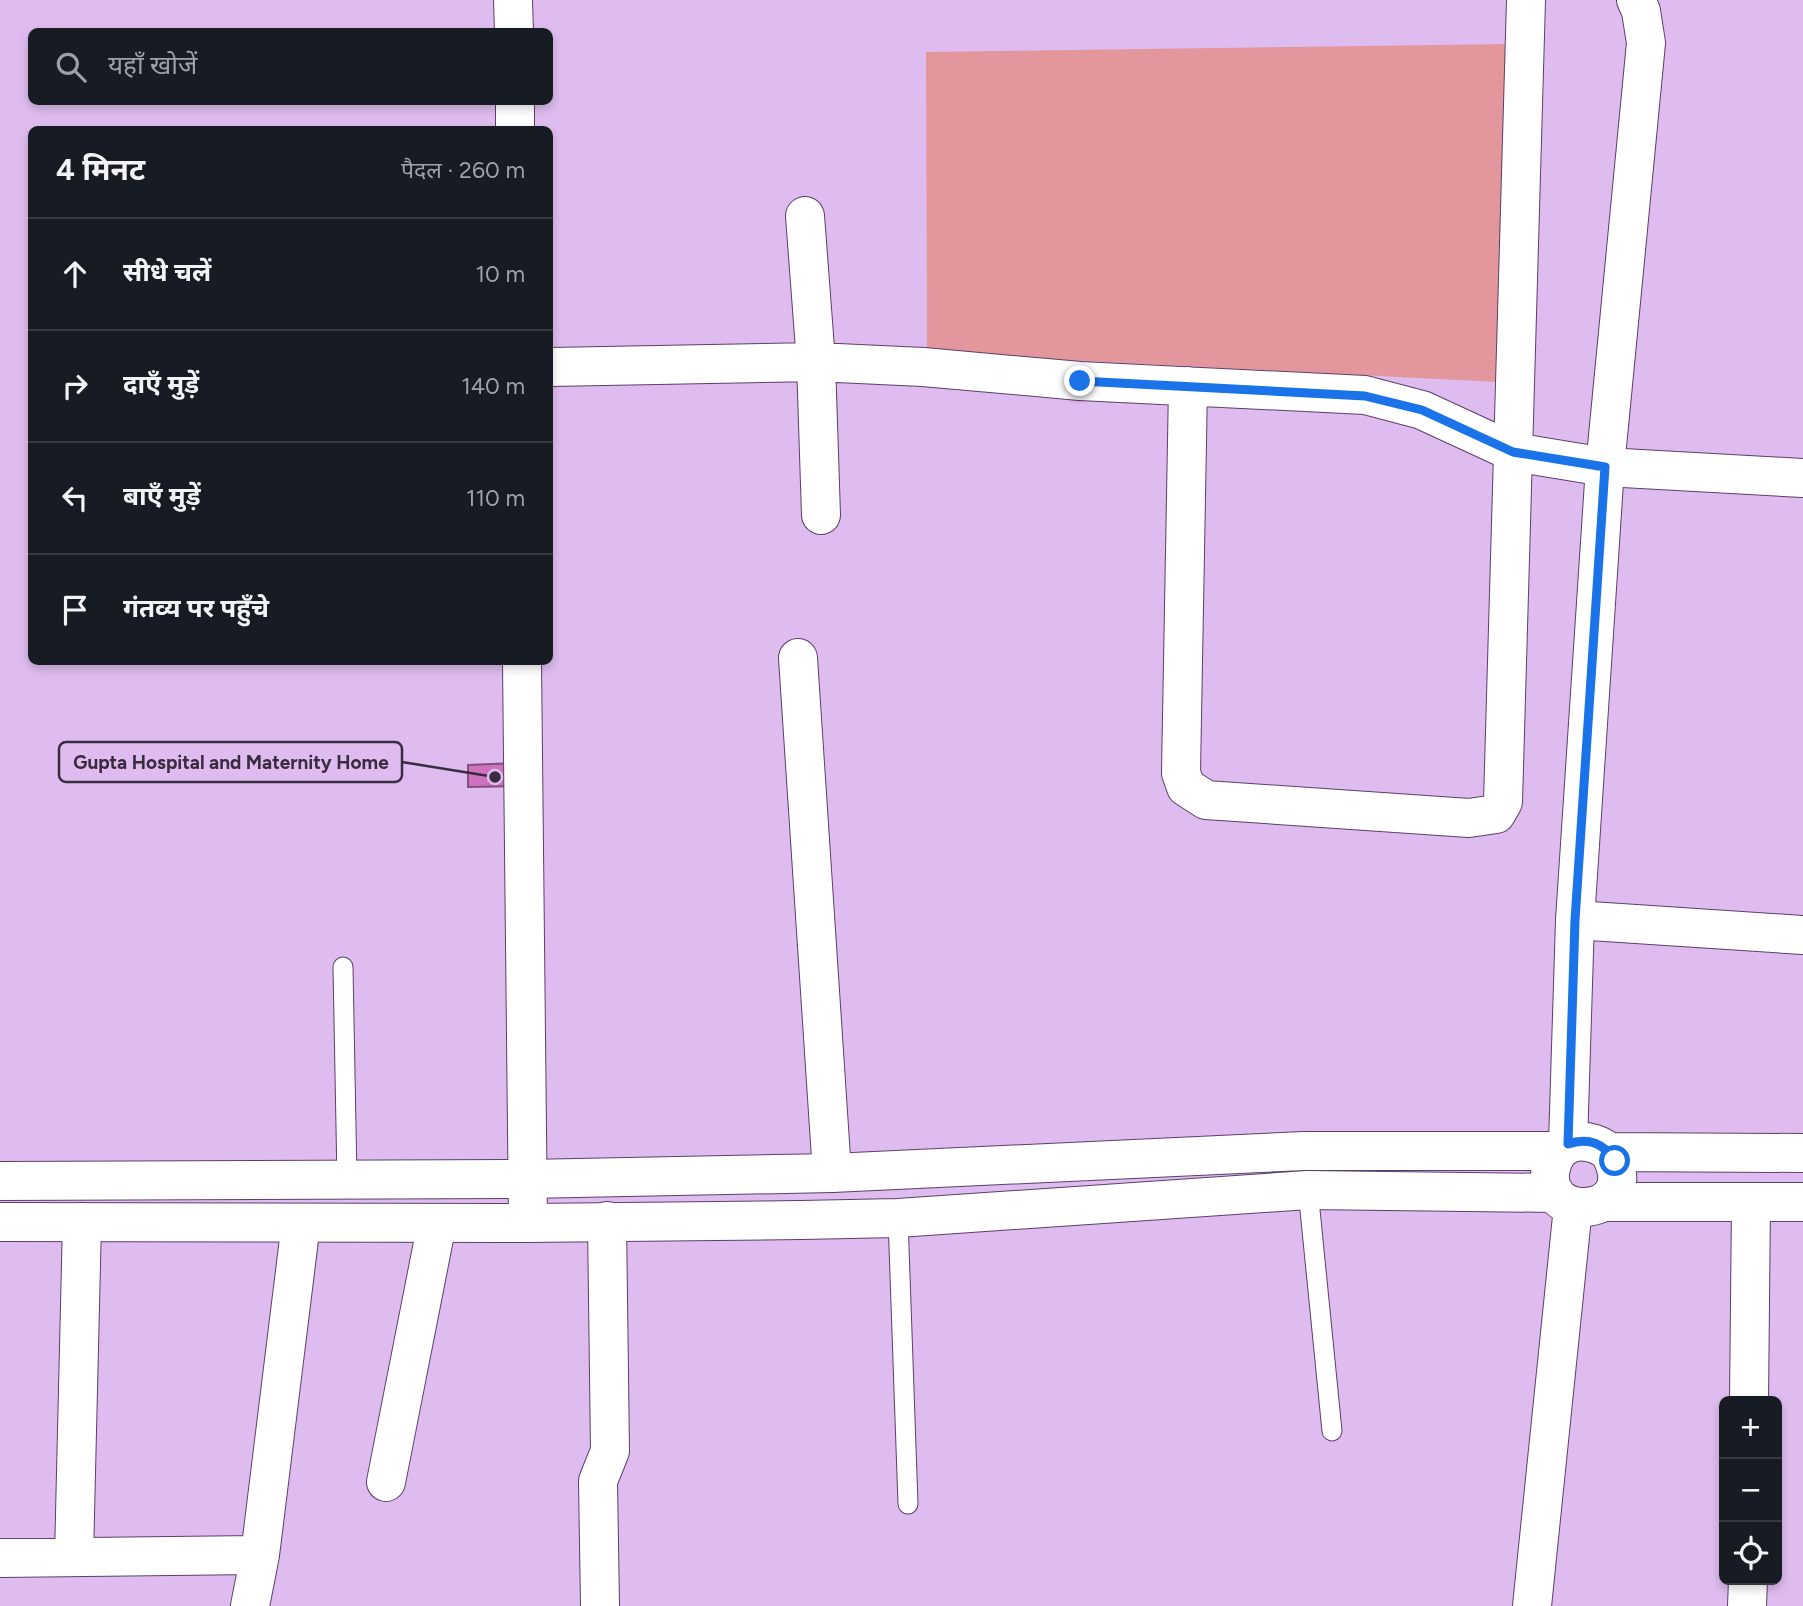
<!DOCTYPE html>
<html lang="hi">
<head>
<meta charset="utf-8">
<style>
	body { margin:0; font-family:Figtree,"Noto Sans Devanagari",sans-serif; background:#242831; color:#f1f3f6 }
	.controls { position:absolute; right:21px; bottom:21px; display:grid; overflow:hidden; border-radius:10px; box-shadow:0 4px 10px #0003 }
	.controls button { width:63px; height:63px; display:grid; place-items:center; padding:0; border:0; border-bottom:2px solid #363941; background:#171b24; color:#f1f3f6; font:35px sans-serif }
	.stop { position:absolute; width:21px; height:21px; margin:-16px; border:5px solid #1a73e8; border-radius:50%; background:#fff }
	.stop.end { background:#1a73e8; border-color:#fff; box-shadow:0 2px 7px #0008 }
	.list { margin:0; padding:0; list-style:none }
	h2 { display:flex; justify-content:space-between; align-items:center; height:91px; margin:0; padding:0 28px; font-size:30px }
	h2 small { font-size:23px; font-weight:400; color:#9ea1a6 }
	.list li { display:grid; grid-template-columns:46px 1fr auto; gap:21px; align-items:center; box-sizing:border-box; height:112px; padding:0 28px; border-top:2px solid #363941 }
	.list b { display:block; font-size:26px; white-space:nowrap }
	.list em { font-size:23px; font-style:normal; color:#9ea1a6 }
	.icon { flex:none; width:38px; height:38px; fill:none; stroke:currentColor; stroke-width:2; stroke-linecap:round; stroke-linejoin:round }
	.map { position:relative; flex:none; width:1803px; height:1606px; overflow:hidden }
	.search { position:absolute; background:#171b24; box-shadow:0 4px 10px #0003; left:28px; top:28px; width:525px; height:77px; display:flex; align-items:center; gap:18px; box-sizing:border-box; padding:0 24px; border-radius:10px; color:#9ea1a6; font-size:26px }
	.panel { position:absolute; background:#171b24; box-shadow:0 4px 10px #0003; left:28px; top:126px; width:525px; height:539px; border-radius:10px }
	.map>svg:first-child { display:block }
	.green { fill:#e3979d }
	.building { fill:#cf71be; stroke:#7f5376; stroke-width:2 }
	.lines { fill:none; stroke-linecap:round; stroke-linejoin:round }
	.service-casing { stroke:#5c3f6a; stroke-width:21 }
	.minor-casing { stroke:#5c3f6a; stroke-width:40 }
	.tertiary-casing { stroke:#5c3f6a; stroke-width:40 }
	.service { stroke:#fff; stroke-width:19 }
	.minor { stroke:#fff; stroke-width:38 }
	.tertiary { stroke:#fff; stroke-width:38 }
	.route { stroke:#1a73e8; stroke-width:9 }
	.leader { fill:none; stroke:#3a2c40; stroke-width:2.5 }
	.callout-dot { fill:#3a2c40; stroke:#debcef; stroke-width:2.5 }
	.callout { fill:#debcef; stroke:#3a2c40; stroke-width:2.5 }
	.callout-label { font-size:19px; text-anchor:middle; font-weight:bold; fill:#3a2c40 }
</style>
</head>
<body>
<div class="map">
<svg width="1803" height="1606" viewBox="0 0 1803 1606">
	<rect width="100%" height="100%" fill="#debcef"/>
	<path class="green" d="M1511 44 1498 382 927 353 926 52Z"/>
	<path class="building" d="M519 763V786L468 787V765Z"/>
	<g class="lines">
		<defs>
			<path id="service" d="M343 967 347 1180
				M1308 1190 1332 1431
				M898 1218 908 1504"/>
			<path id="minor" d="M513 0 514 32
				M515 102V130
				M805 216 816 362 821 515
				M550 367 816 362 923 367 1080 381 1365 395 1422 410 1513 452 1605 467 1803 478
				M1188 386 1181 773 1186 787 1206 800 1469 818 1496 814 1503 802 1526 0
				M798 658 832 1173
				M522 662 528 1223
				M1575 920 1803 935
				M1749 1401 1751 1203
				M386 1482 437 1223
				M74 1557 82 1222
				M0 1558 260 1555 301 1223
				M250 1606 260 1555
				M600 1606 598 1481 610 1451 607 1221
				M1747 1606 1748 1580"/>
			<path id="tertiary" d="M1568 1144 1575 920 1605 467 1646 43 1641 11 1636 0
				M1609 1152C1648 1220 1533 1226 1552 1164 1561 1136 1590 1137 1609 1152L1803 1153
				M0 1181 527 1179 832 1173 1304 1151H1559
				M1604 1202H1803
				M0 1222 528 1223 801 1220 898 1218 1308 1190 1555 1193
				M1532 1606 1573 1207"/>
		</defs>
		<use href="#service" class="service-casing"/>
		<use href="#minor" class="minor-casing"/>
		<use href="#tertiary" class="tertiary-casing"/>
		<use href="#service" class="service"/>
		<use href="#minor" class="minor"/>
		<use href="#tertiary" class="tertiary"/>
	</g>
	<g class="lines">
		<path class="route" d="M1080 381 1365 396 1422 410 1513 452 1605 467 1575 920 1568 1144C1588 1137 1604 1143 1615 1161"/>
	</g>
	<path class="leader" d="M495 777L402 762"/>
	<circle class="callout-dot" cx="495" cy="777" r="7"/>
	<rect class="callout" x="59" y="742" width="343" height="40" rx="7"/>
	<g class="callout-label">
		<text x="231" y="769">Gupta Hospital and Maternity Home</text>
	</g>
</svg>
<div class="controls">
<button>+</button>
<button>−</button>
<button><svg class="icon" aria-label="locate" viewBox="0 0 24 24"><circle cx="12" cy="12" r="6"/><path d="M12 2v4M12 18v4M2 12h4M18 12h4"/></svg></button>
</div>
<div class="stop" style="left:1615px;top:1161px"></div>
<div class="stop end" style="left:1080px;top:381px"></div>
<div class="search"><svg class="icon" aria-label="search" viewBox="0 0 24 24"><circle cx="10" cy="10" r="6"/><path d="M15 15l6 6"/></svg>यहाँ खोजें</div>
<section class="panel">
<h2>4 मिनट<small>पैदल · 260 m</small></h2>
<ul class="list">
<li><svg class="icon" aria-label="ahead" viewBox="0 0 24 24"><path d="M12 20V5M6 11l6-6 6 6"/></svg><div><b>सीधे चलें</b></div><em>10 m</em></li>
<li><svg class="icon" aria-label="right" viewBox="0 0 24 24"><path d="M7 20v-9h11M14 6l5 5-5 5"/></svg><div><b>दाएँ मुड़ें</b></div><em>140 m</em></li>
<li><svg class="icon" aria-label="left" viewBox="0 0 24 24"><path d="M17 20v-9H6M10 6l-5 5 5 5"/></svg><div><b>बाएँ मुड़ें</b></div><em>110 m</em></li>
<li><svg class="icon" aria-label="arrive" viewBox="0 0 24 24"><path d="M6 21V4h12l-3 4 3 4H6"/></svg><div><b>गंतव्य पर पहुँचे</b></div></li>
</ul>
</section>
</div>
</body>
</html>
